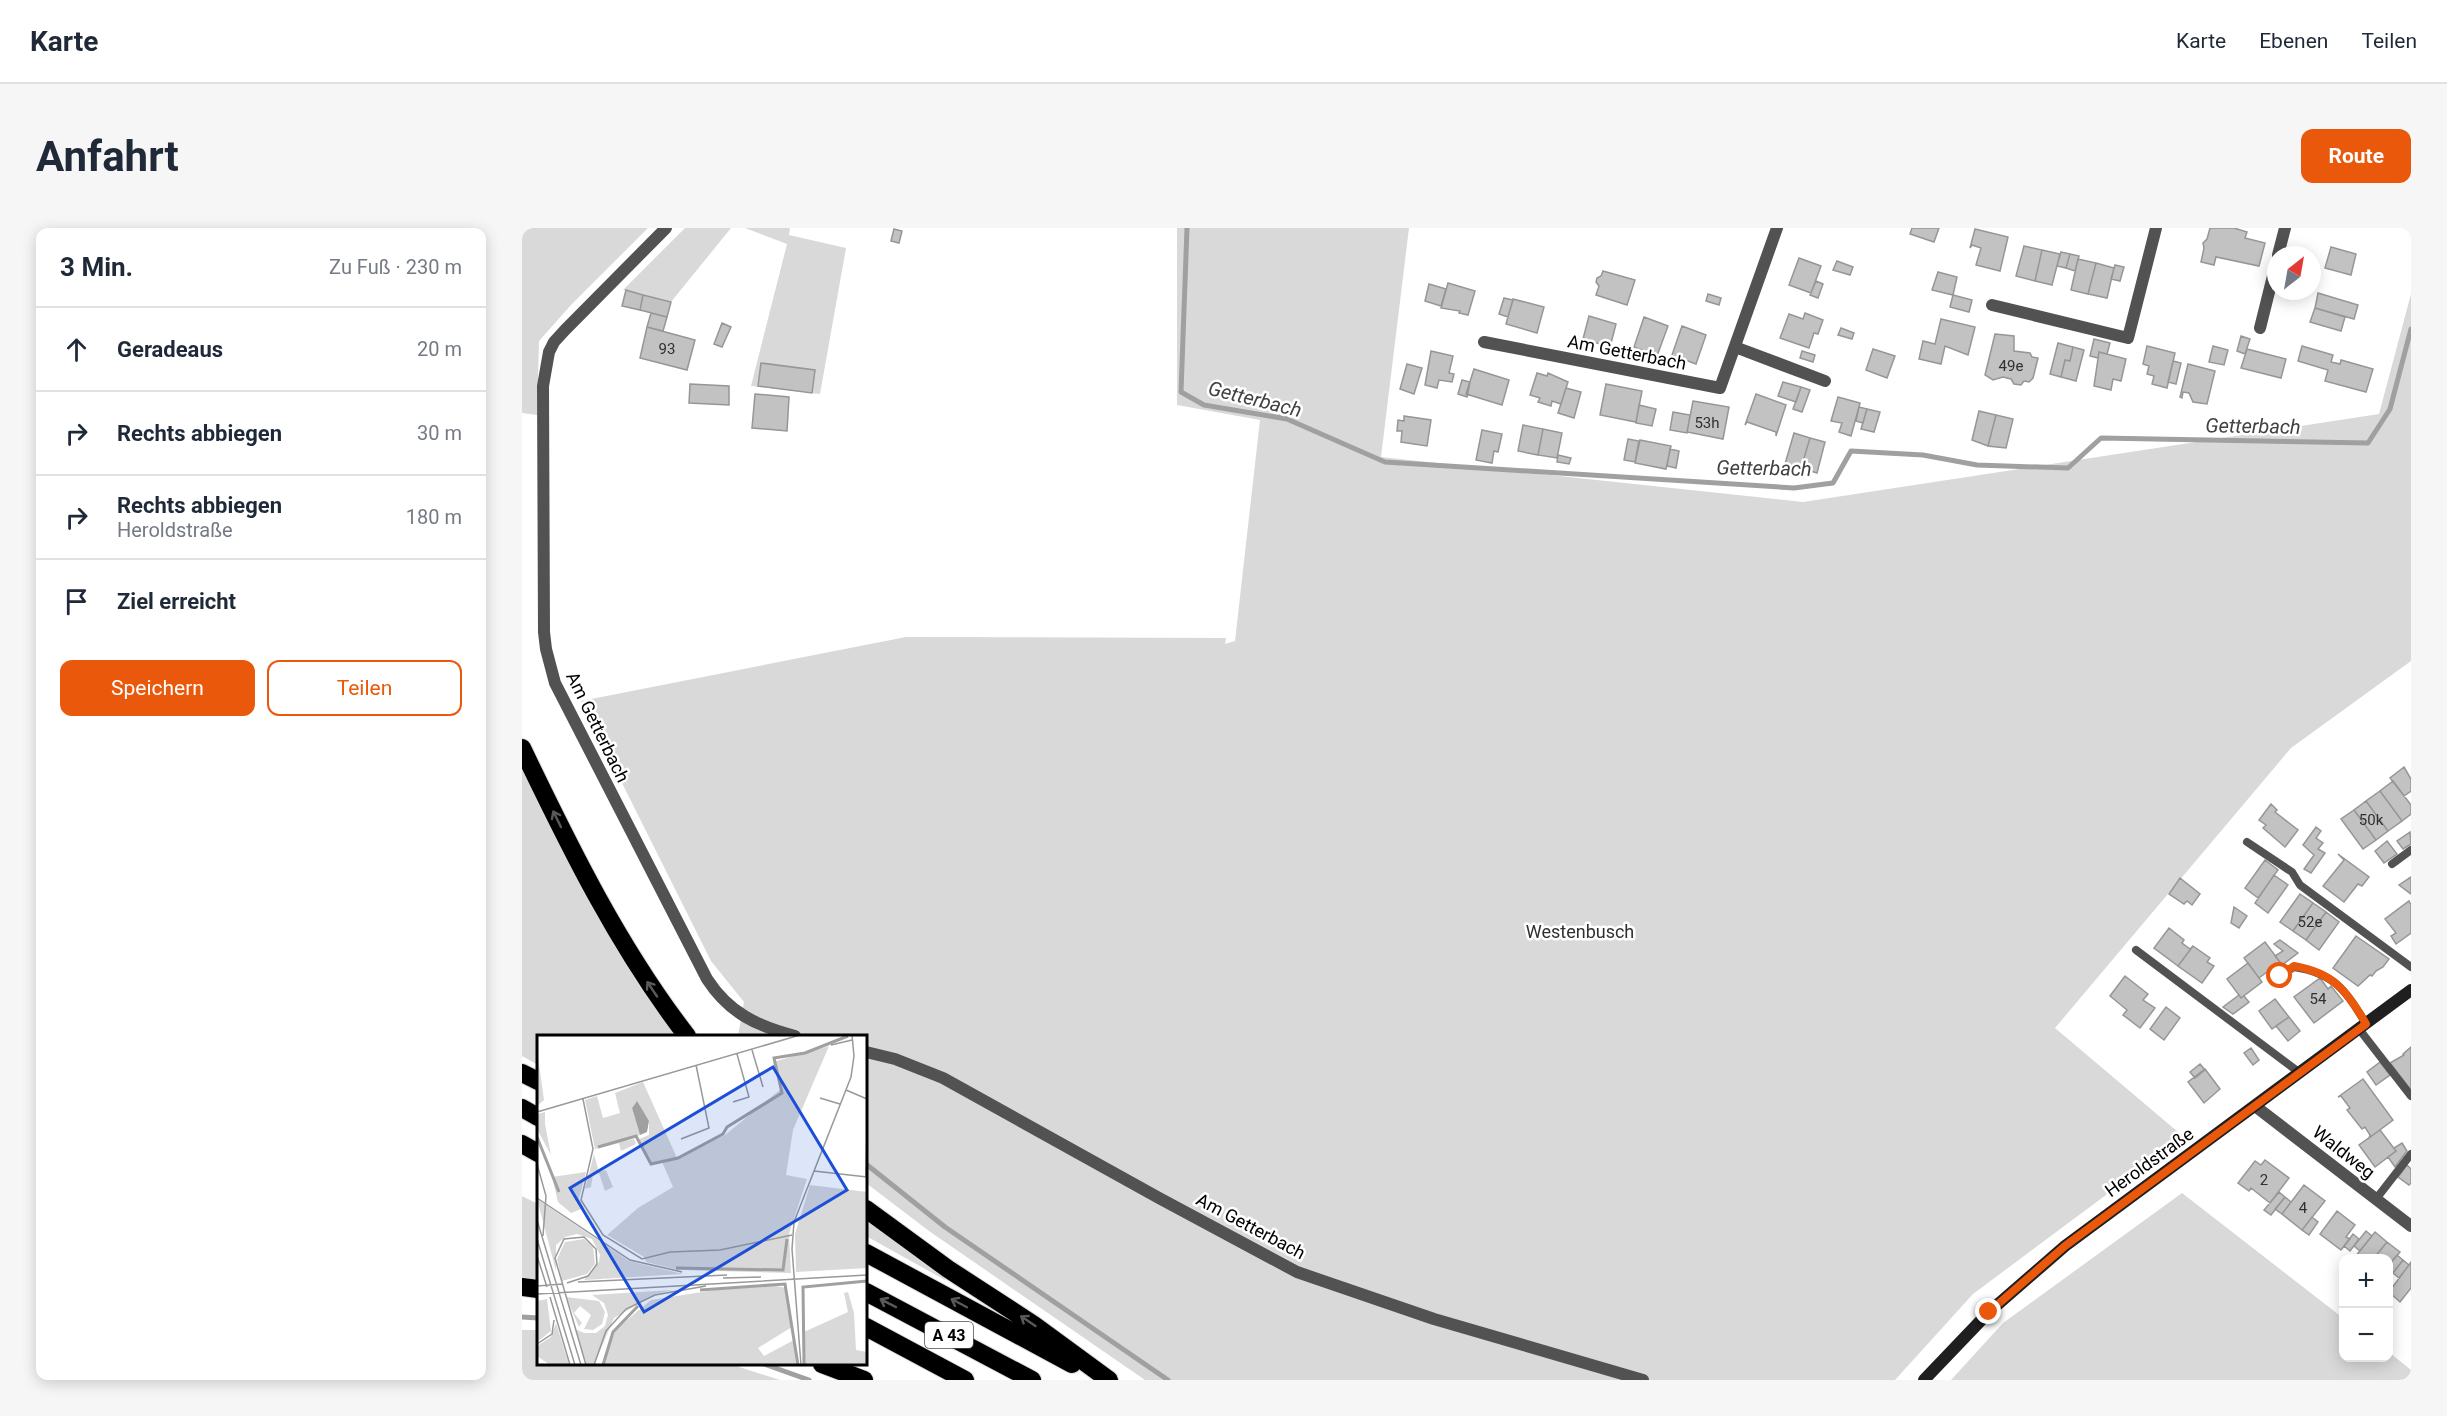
<!DOCTYPE html>
<html lang="de">
<head>
<meta charset="utf-8">
<style>
	body { margin:0; font-family:Roboto,sans-serif; background:#f6f6f7; color:#1f2937 }
	.controls { position:absolute; right:18px; bottom:18px; display:grid; overflow:hidden; border-radius:12px; box-shadow:0 3px 15px #0003 }
	.controls button { width:54px; height:54px; display:grid; place-items:center; padding:0; border:0; border-bottom:2px solid #e0e1e3; background:#fff; color:#1f2937; font:30px sans-serif }
	.compass { position:absolute; left:1745px; top:18px; width:54px; height:54px; border-radius:50%; background:#fff; box-shadow:0 3px 15px #0003; rotate:31deg }
	.stop { position:absolute; width:18px; height:18px; margin:-14px; border:4px solid #ea580c; border-radius:50%; background:#fff }
	.stop.end { background:#ea580c; border-color:#fff; box-shadow:0 2px 6px #0008 }
	.list { margin:0; padding:0; list-style:none }
	h2 { display:flex; justify-content:space-between; align-items:center; height:78px; margin:0; padding:0 24px; font-size:26px }
	h2 small { font-size:20px; font-weight:400; color:#747a83 }
	.list li { display:grid; grid-template-columns:39px 1fr auto; gap:18px; align-items:center; box-sizing:border-box; height:84px; padding:0 24px; border-top:2px solid #e0e1e3 }
	.list b { display:block; font-size:22px; white-space:nowrap }
	.list p { margin:0; font-size:20px; white-space:nowrap; color:#747a83 }
	.list em { font-size:20px; font-style:normal; color:#747a83 }
	.actions { display:flex; gap:12px; padding:18px 24px }
	.actions a { flex:1; padding:14px 0; border:2px solid #ea580c; border-radius:12px; text-align:center; font-size:21px; color:#ea580c }
	.actions .main { background:#ea580c; color:#fff }
	.icon { flex:none; width:33px; height:33px; fill:none; stroke:currentColor; stroke-width:2; stroke-linecap:round; stroke-linejoin:round }
	.map { position:relative; flex:none; width:1889px; height:1152px; overflow:hidden; border-radius:12px }
	header { display:flex; align-items:center; gap:36px; box-sizing:border-box; height:84px; padding:0 30px; background:#fff; border-bottom:2px solid #e0e1e3 }
	header strong { font-size:28px }
	nav { display:flex; gap:33px; margin-inline-start:auto; font-size:21px }
	.intro { display:flex; align-items:center; justify-content:space-between; box-sizing:border-box; height:144px; padding:0 36px }
	h1 { margin:0; font-size:42px }
	.button { padding:15px 27px; border-radius:12px; background:#ea580c; color:#fff; font-size:21px; font-weight:700 }
	main { display:flex; gap:36px; padding:0 36px }
	aside { flex:1; background:#fff; border-radius:12px; box-shadow:0 3px 15px #0003 }
	.map>svg:first-child { display:block }
	.green { fill:#d9d9d9 }
	.lines { fill:none; stroke-linecap:round; stroke-linejoin:round }
	.stream { stroke:#a0a0a0; stroke-width:5 }
	.building { fill:#c2c2c2; stroke:#969696; stroke-width:1.5 }
	.highway-casing { stroke:#dbdbdb; stroke-width:20 }
	.lane { stroke:#525252; stroke-width:8 }
	.street { stroke:#525252; stroke-width:12 }
	.secondary { stroke:#1f1f1f; stroke-width:12 }
	.highway { stroke:#000; stroke-width:18 }
	.oneway { stroke:#595959 }
	.route { stroke:#ea580c; stroke-width:8 }
	.labels { text-anchor:middle; dominant-baseline:central; stroke-width:5; stroke-linejoin:round; paint-order:stroke }
	.number-label { font-size:15px; fill:#303030 }
	.shield { fill:#fff; stroke:#4c4c4c; stroke-width:1.5 }
	.shield-label { font-size:16px; font-weight:bold; fill:#000 }
	.street-label { font-size:18px; fill:#000; stroke:#fff }
	.park-label { font-size:18px; fill:#303030; stroke:#fff }
	.water-label { font-size:20px; font-style:italic; fill:#414141; stroke:#fff }
	.inset-river { fill:none; stroke:#a0a0a0; stroke-width:3 }
	.inset-road { fill:none; stroke:#999; stroke-width:1.5 }
	.view { fill:#1d4ed8; fill-opacity:0.15; stroke:#1d4ed8; stroke-width:3 }
	.inset-edge { fill:none; stroke:#000; stroke-width:3 }
</style>
</head>
<body>
<header>
<strong>Karte</strong>
<nav><a>Karte</a><a>Ebenen</a><a>Teilen</a></nav>
</header>
<div class="intro"><h1>Anfahrt</h1><a class="button">Route</a></div>
<main>
<aside>
<h2>3 Min.<small>Zu Fuß · 230 m</small></h2>
<ul class="list">
<li><svg class="icon" aria-label="ahead" viewBox="0 0 24 24"><path d="M12 20V5M6 11l6-6 6 6"/></svg><div><b>Geradeaus</b></div><em>20 m</em></li>
<li><svg class="icon" aria-label="right" viewBox="0 0 24 24"><path d="M7 20v-9h11M14 6l5 5-5 5"/></svg><div><b>Rechts abbiegen</b></div><em>30 m</em></li>
<li><svg class="icon" aria-label="right" viewBox="0 0 24 24"><path d="M7 20v-9h11M14 6l5 5-5 5"/></svg><div><b>Rechts abbiegen</b><p>Heroldstraße</p></div><em>180 m</em></li>
<li><svg class="icon" aria-label="arrive" viewBox="0 0 24 24"><path d="M6 21V4h12l-3 4 3 4H6"/></svg><div><b>Ziel erreicht</b></div></li>
</ul>
<div class="actions"><a class="main">Speichern</a><a>Teilen</a></div>
</aside>
<div class="map">
<svg width="1889" height="1152" viewBox="0 0 1889 1152">
	<rect width="100%" height="100%" fill="#fff"/>
	<path class="green" d="M0 0H126L49 77 17 113 15 187 0 185Z
		M163 0H209L149 74 101 62Z
		M223 0H268L267 7 324 20 298 166 229 158 265 16Z
		M655 0H887L859 229 1281 274 1857 186 1889 66V433L1769 520 1533 800 1662 909 1451 1066 1373 1152H623L407 1003 344 955V808H216L222 774 189 733 59 473 384 409 704 410 703 416 713 413 738 192 655 177Z
		M0 538C46 631 90 726 155 808H16V837L0 828Z
		M1660 965 1821 1090 1822 1130H1866L1867 1124 1889 1142V1152H1429L1481 1095Z
		M0 968 16 976V1052L0 1051Z
		M344 993 423 1049V1052L344 1008Z
		M0 1102H16V1136H208L258 1152H0Z"/>
	<g class="lines">
		<path class="stream" d="M665 0 659 164 682 177 765 191 863 234 1272 260 1311 255 1329 223 1401 227 1455 237 1546 240 1579 210 1846 215 1868 181 1889 101
			M344 936 423 999 646 1152
			M0 1089 16 1090
			M242 1136 287 1152"/>
	</g>
	<path class="building" d="M1390 0H1417L1412 14 1388 6Z
		M1688 0H1712L1725 4 1723 10 1743 15 1737 38 1694 29 1692 37 1679 34 1682 20 1681 15 1685 11Z
		M372 1 380 3 377 15 369 13Z
		M1453 1 1486 9 1478 43 1454 37 1459 20 1450 17 1448 20Z
		M1502 18 1520 22 1513 53 1494 48Z
		M1809 19 1834 26 1829 47 1803 40Z
		M1520 22 1538 26 1530 57 1513 53Z
		M1539 24 1548 26 1544 40 1535 38Z
		M1548 26 1557 28 1553 43 1544 40Z
		M1277 30 1299 38 1289 65 1267 57Z
		M1556 31 1574 35 1566 66 1549 62Z
		M1315 33 1331 39 1328 47 1311 42Z
		M1574 35 1592 40 1585 70 1566 66Z
		M1593 37 1602 39 1598 53 1589 51Z
		M1081 43 1113 52 1105 77 1074 67 1077 58 1074 54 1075 50 1079 48Z
		M1416 44 1435 49 1431 67 1410 62Z
		M1294 53 1301 56 1296 70 1288 67Z
		M926 55 953 63 946 87 937 85 938 83 919 80Z
		M907 56 924 61 919 78 903 73Z
		M104 62 121 67 118 82 100 78Z
		M1796 65 1836 77 1832 91 1793 80Z
		M1186 66 1199 70 1197 77 1184 73Z
		M121 67 149 74 145 89 118 82Z
		M1431 67 1450 72 1447 84 1428 79Z
		M982 70 991 72 986 89 977 86Z
		M991 71 1022 79 1015 105 984 96Z
		M1793 80 1823 89 1819 103 1788 94Z
		M129 85 145 89 141 103 125 99Z
		M1283 85 1301 92 1296 106 1292 105 1287 120 1258 110 1267 86 1281 91Z
		M1067 88 1094 96 1088 119 1061 111Z
		M1122 89 1146 98 1135 128 1112 119Z
		M1419 91 1453 99 1446 127 1423 118 1419 136 1397 131 1401 113 1413 116Z
		M200 95 209 99 200 119 192 116Z
		M1160 98 1184 107 1174 136 1150 127Z
		M125 99 173 112 165 142 118 130Z
		M1319 100 1332 105 1330 111 1316 107Z
		M1473 106 1492 108V123L1508 125 1510 129 1516 130 1511 150 1507 154 1502 153 1499 157 1492 156 1489 151 1481 149 1471 152 1463 147Z
		M1719 108 1728 111 1723 126 1715 123Z
		M1572 111 1588 115 1585 126 1577 124 1576 130 1568 128Z
		M1536 115 1551 119 1548 133 1543 132 1539 149 1528 146Z
		M1625 118 1653 125 1645 160 1630 156 1632 148 1625 146 1627 138 1621 136Z
		M1691 118 1706 122 1702 137 1687 134Z
		M1780 118 1811 127 1809 134 1818 136 1819 132 1851 141 1844 164 1803 153 1806 142 1776 133Z
		M1551 119 1562 122 1554 153 1539 149 1543 132 1548 133Z
		M1351 121 1373 128 1365 150 1344 142Z
		M1725 121 1764 131 1759 150 1719 140Z
		M909 123 931 128 927 145 932 146 930 154 917 152 915 160 903 157Z
		M1280 123 1293 127 1291 134 1278 130Z
		M1577 124 1604 131 1599 153 1591 151 1589 162 1572 158Z
		M1651 133 1659 135 1654 156 1646 154Z
		M239 135 293 142 290 165 236 158Z
		M885 136 900 140 892 166 878 161Z
		M1666 136 1693 143 1685 176 1671 174 1667 165 1661 164 1660 170 1658 169Z
		M952 141 987 152 980 177 944 166Z
		M1015 145 1025 148 1026 145 1046 154 1039 176 1030 173 1029 178 1016 174 1018 170 1008 167Z
		M940 152 948 154 945 169 936 166Z
		M1261 154 1279 159 1274 174 1256 168Z
		M168 156 207 158V177L167 175Z
		M1084 156 1120 163 1114 194 1078 187Z
		M1279 159 1288 162 1280 184 1271 181Z
		M1044 160 1059 164 1052 190 1036 185Z
		M233 166 267 169 265 203 230 200Z
		M1234 166 1264 177 1254 208V204L1225 194 1223 197Z
		M1316 169 1338 175 1329 208 1317 204 1320 195 1309 193Z
		M1171 173 1207 179 1201 211 1165 204Z
		M1117 177 1134 181 1130 198 1114 195Z
		M1337 179 1345 181 1341 195 1334 193Z
		M1345 181 1358 184 1352 204 1339 201Z
		M1457 183 1474 187 1466 218 1450 212Z
		M1151 184 1168 187 1165 205 1148 202Z
		M1474 187 1491 191 1484 220 1466 218Z
		M882 188 909 192 905 218 879 214 880 203H875L876 192 882 193Z
		M1001 197 1021 201 1016 227 996 223Z
		M1021 201 1040 205 1035 230 1016 227Z
		M960 202 980 206 976 224 972 223 970 235 954 232Z
		M1272 205 1288 210 1279 240 1263 236Z
		M1288 210 1303 214 1295 245 1279 240Z
		M1106 211 1117 213 1113 234 1102 232Z
		M1118 212 1149 218 1144 241 1113 235Z
		M1148 221 1157 223 1154 240 1145 238Z
		M1036 227 1049 230 1047 236 1035 234Z
		M1882 539 1889 551V563L1882 568 1868 550Z
		M1871 553 1889 577V586L1880 593 1858 563Z
		M1858 563 1880 593 1866 603 1844 573Z
		M1844 573 1866 603 1854 612 1832 582Z
		M1749 576 1755 582 1753 584 1776 602 1763 619 1741 600 1744 597 1737 592Z
		M1832 582 1854 612 1841 621 1819 591Z
		M1794 599 1799 603 1794 610 1801 615 1796 621 1803 625 1789 645 1782 641 1792 627 1781 617Z
		M1888 604 1889 616 1881 621 1875 613Z
		M1865 613 1875 626 1862 635 1853 623Z
		M1816 626 1847 649 1840 658 1836 656 1822 674 1801 658 1822 632Z
		M1743 632 1756 642 1736 670 1723 660Z
		M1752 647 1766 657 1746 685 1733 675Z
		M1889 649V666L1877 657Z
		M1658 650 1678 666 1670 677 1665 673 1662 676 1647 666Z
		M1778 666 1791 675 1771 703 1758 694Z
		M1887 673 1889 677V705L1874 716 1869 708 1874 705 1863 691Z
		M1791 675 1804 684 1784 712 1771 703Z
		M1712 679 1725 688 1717 700 1709 695Z
		M1804 684 1817 694 1797 722 1784 712Z
		M1647 700 1662 712 1660 715 1668 721 1671 718 1656 738 1632 720Z
		M1834 708 1867 731 1861 739 1854 743 1850 748 1848 747 1836 758 1811 740Z
		M1758 712 1776 725 1760 737 1753 728 1761 723 1752 716Z
		M1743 714 1758 734 1737 750 1722 730Z
		M1671 718 1688 730 1685 734 1692 738 1680 755 1656 738Z
		M1726 735 1740 754 1719 770 1705 751Z
		M1603 748 1626 766 1621 772 1633 780 1618 800 1601 787 1605 782 1588 768Z
		M1798 750 1806 761 1809 758 1821 773 1792 795 1772 769Z
		M1717 767 1719 770 1722 768 1727 774 1711 786 1701 779Z
		M1753 771 1767 789 1750 801 1737 783Z
		M1644 779 1658 790 1642 812 1628 801Z
		M1767 789 1778 803 1766 813 1754 798Z
		M1889 819V862L1868 835 1882 827 1881 826Z
		M1729 820 1737 832 1731 837 1722 825Z
		M1858 834 1868 847 1854 857 1845 844Z
		M1678 836 1683 842 1673 850 1668 844Z
		M1683 841 1698 861 1682 875 1666 854Z
		M1841 851 1871 892 1847 910 1848 907 1843 899 1840 901 1825 882 1828 880 1819 868 1816 869Z
		M1858 902 1874 923 1853 939 1837 917Z
		M1880 915 1885 923 1873 939 1866 929 1874 923 1872 920Z
		M1743 932 1767 950 1748 975 1729 960 1727 963 1716 955 1733 933 1739 937Z
		M1885 937 1889 941V955L1887 957 1876 949Z
		M1782 957 1803 973 1780 1002 1760 986Z
		M1757 964 1763 969 1749 987 1742 982Z
		M1763 969 1769 974 1760 986 1753 981Z
		M1815 983 1833 997 1824 1009 1828 1011 1819 1022 1798 1006Z
		M1790 989 1796 994 1787 1007 1780 1002Z
		M1844 1003 1850 1008 1838 1023 1832 1018Z
		M1853 1004 1865 1014 1852 1030H1834L1833 1029Z
		M1831 1006 1837 1011 1828 1023 1822 1018Z
		M1865 1014 1878 1024 1866 1038V1030H1852Z
		M1875 1027 1881 1032 1871 1045 1866 1041V1038Z
		M1881 1032 1887 1037 1877 1050 1871 1045Z
		M1889 1034V1060L1878 1074 1867 1064Z"/>
	<g class="lines">
		<defs>
			<path id="highway" d="M0 520C48 620 97 720 165 808
				M0 845 16 853
				M0 880 16 889
				M0 916 16 925
				M344 981 426 1041 512 1097 587 1152
				M344 1025 550 1136
				M0 1059 16 1061
				M344 1064 510 1152
				M344 1099 443 1152
				M300 1136 342 1152"/>
		</defs>
		<use href="#highway" class="highway-casing"/>
		<path class="lane" d="M1725 614 1770 644 1778 657 1889 739
			M1870 636 1889 622
			M1614 722 1778 845
			M1758 748 1772 739C1812 745 1825 763 1844 796
			M1837 801 1889 868
			M1854 971 1889 926"/>
		<path class="street" d="M144 0 43 102 32 114 27 124 21 158 22 404 24 421 33 455 185 751C207 785 235 798 273 808
			M1756 27 1763 0
			M1470 77 1606 110 1634 0
			M1738 100 1754 36
			M962 114 1198 160 1255 0
			M1213 119 1303 153
			M344 824 373 831 421 850 637 970 775 1044 912 1091 1121 1152
			M1733 878 1889 998"/>
		<path class="secondary" d="M1402 1152 1467 1084 1543 1018 1889 762"/>
		<use href="#highway" class="highway"/>
	</g>
	<defs><path id="oneway-shaft" d="M-6 0H5M1.5-3L5.5 0L1.5 3" fill="none" stroke-width="1.6" stroke-linecap="round" stroke-linejoin="round" transform="scale(1.5)"/></defs>
	<g class="oneway">
		<use href="#oneway-shaft" transform="translate(35 591) rotate(-116)"/>
		<use href="#oneway-shaft" transform="translate(130 761) rotate(-124)"/>
		<use href="#oneway-shaft" transform="translate(366 1075) rotate(-153)"/>
		<use href="#oneway-shaft" transform="translate(437 1075) rotate(-152)"/>
		<use href="#oneway-shaft" transform="translate(506 1093) rotate(-146)"/>
	</g>
	<g class="lines">
		<path class="route" d="M1467 1084 1543 1018 1844 796C1825 763 1812 745 1772 738L1758 748"/>
	</g>
	<g class="labels">
		<g class="number-label">
			<text x="145" y="121">93</text>
			<text x="1489" y="138">49e</text>
			<text x="1185" y="195">53h</text>
			<text x="1849" y="592">50k</text>
			<text x="1788" y="694">52e</text>
			<text x="1796" y="771">54</text>
			<text x="1742" y="952">2</text>
			<text x="1781" y="980">4</text>
		</g>
		<rect class="shield" x="403" y="1094" width="48" height="26" rx="4.5"/>
		<g class="shield-label">
			<text x="427" y="1107">A 43</text>
		</g>
		<g class="street-label">
			<text transform="translate(1105 124) rotate(11)">Am Getterbach</text>
			<text transform="translate(76 499) rotate(64)">Am Getterbach</text>
			<text transform="translate(1822 924) rotate(38)">Waldweg</text>
			<text transform="translate(1627 934) rotate(-36)">Heroldstraße</text>
			<text transform="translate(729 998) rotate(28)">Am Getterbach</text>
		</g>
		<g class="park-label">
			<text x="1058" y="703">Westenbusch</text>
		</g>
		<g class="water-label">
			<text transform="translate(733 171) rotate(14)">Getterbach</text>
			<text transform="translate(1731 198) rotate(1)">Getterbach</text>
			<text transform="translate(1242 240) rotate(1)">Getterbach</text>
		</g>
	</g>
	<g transform="translate(15 807)">
		<rect width="330" height="330" fill="#fff"/>
		<path d="M292 11 256 95 249 140 270 144 252 199 254 238 141 235 109 227 107 222 70 200 101 173 136 152 125 127 115 130 100 105 112 100V86L99 67 95 73 103 100 88 106 97 104 99 109 84 116 82 108 58 114 48 65 60 61 66 83 83 78 78 58 106 47 140 123 188 100 244 54 236 27ZM0 15 7 65 0 71ZM8 77V89L14 120 0 94V79ZM57 119 62 137 69 135 76 152 68 156 62 138 56 139 54 152 48 154ZM49 137 42 164 47 173 34 178 21 167 15 142ZM273 150 330 157V233L259 237 258 199ZM0 164 92 226 146 239 47 245 62 227 63 220 55 204 40 199 28 202 19 210V236ZM47 204 56 212 58 229 50 239 25 246 20 224 28 207ZM239 251 249 253 255 292 221 313 227 321 257 305 260 330H66L78 295 114 265 178 255ZM136 255 119 259 77 283 57 330H50L38 294 47 298H59L68 291 71 280 67 268 55 260ZM311 257 317 278 319 315 330 317V330H268L267 297 311 277 307 258ZM29 262 62 266 68 277 65 289 56 295 47 294 54 280 43 271 37 278 45 288 42 292ZM10 264 14 296 0 307V266ZM19 288 32 330H13L0 321V311L14 302Z" fill="#d9d9d9"/>
		<path d="M100 66 112 86 110 97 103 100 95 73Z" fill="#a0a0a0"/>
		<path class="inset-river" d="M0 102 22 157M61 112 99 101 114 129 141 123 186 99 190 92 245 58 237 23 268 18 311 1M139 233 246 235 250 204M163 255 248 249 261 330M267 329 266 252 330 246M66 330 76 297 101 271"/>
		<path class="inset-road" d="M294 10 315 5M215 15 226 52M309 55 330 64M283 63 303 69M46 64 56 114 44 165 66 200 105 224 133 217 183 215 255 200M196 67 212 62 200 19M0 77 263 0M144 104 172 93 159 30M0 129 9 161 6 201M277 136 330 142M329 142 330 97M0 163 93 225 145 237M0 185 44 330M0 204 38 330M0 221 10 252M186 243 224 242M41 247 190 240M30 248 51 241 60 229 59 214 47 202 27 204 18 223 49 330M0 251 25 249M0 259 330 240M13 262 33 330M0 309 15 299 17 285M57 330 69 296 89 274 118 260 169 251M264 330 255 214 257 187 314 42 317 21 315 0"/>
		<path class="view" d="M236 32 310 155 107 277 33 153Z"/>
		<rect width="330" height="330" class="inset-edge"/>
	</g>
</svg>
<div class="controls">
<button>+</button>
<button>−</button>
</div>
<svg class="compass" viewBox="-18 -18 36 36"><path d="M0-13l5 13h-10z" fill="#e53935"/><path d="M0 13l5-13h-10z" fill="#747a83"/></svg>
<div class="stop" style="left:1758px;top:748px"></div>
<div class="stop end" style="left:1467px;top:1084px"></div>
</div>
</main>
</body>
</html>
